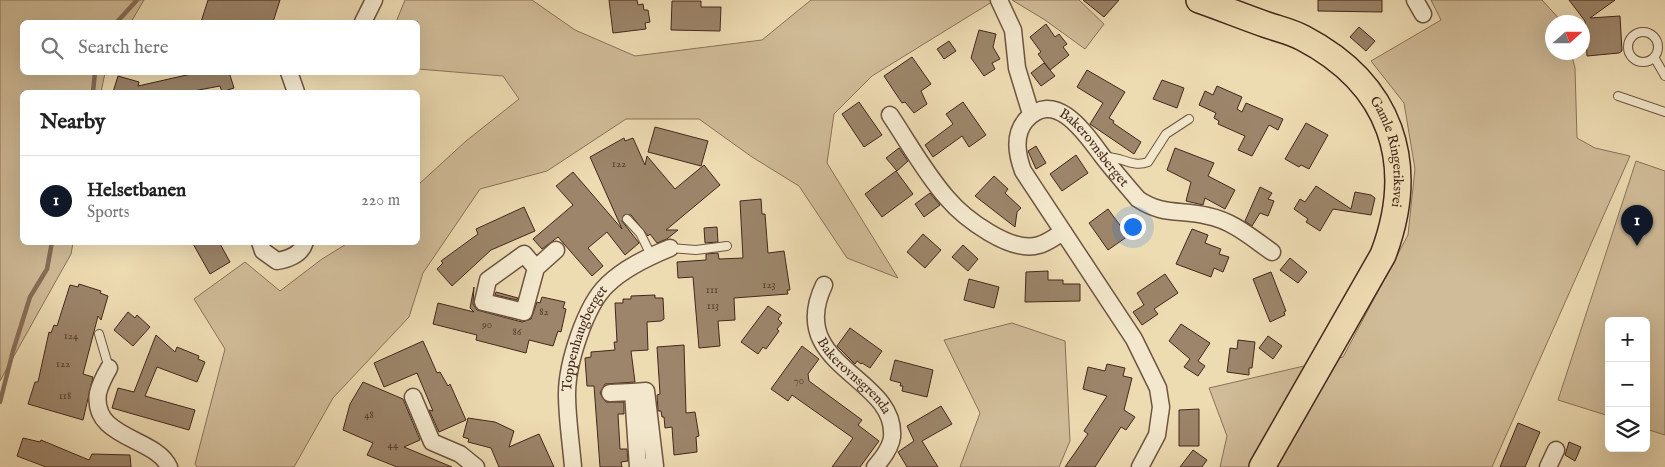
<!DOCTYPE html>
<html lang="en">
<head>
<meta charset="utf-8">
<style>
	body { margin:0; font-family:"IM FELL English",serif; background:#f6f6f6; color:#222 }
	.controls { position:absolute; right:15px; bottom:15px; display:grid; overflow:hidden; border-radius:8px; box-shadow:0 5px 20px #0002 }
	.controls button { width:45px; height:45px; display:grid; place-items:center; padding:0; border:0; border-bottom:1px solid #e0e0e0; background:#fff; color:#222; font:25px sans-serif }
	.compass { position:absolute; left:1545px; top:15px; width:45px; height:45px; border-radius:50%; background:#fff; box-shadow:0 5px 20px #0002; rotate:69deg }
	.you { position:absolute; left:1132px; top:226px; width:18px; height:18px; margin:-12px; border:4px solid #fff; border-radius:50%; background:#1a73e8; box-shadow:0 0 0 8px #1a73e833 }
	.badge { display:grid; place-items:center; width:32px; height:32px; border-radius:50%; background:#111827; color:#fff; font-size:16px; font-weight:700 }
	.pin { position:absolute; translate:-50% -41px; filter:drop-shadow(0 1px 2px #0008) }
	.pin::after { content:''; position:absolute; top:26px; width:18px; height:15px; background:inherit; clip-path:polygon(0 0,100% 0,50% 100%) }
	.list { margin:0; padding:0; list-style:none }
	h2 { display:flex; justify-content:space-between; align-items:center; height:65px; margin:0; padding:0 20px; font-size:21px }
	h2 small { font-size:16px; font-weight:400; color:#767676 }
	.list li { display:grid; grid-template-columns:32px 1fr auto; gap:15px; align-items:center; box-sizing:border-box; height:90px; padding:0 20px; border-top:1px solid #e0e0e0 }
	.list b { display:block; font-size:19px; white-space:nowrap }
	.list p { margin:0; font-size:16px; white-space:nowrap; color:#767676 }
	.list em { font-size:16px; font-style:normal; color:#767676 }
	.icon { flex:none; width:28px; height:28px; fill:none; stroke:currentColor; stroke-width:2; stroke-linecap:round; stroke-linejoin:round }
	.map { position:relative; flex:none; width:1665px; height:467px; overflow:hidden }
	.search { position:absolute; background:#fff; box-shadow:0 5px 20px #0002; left:20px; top:20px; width:400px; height:55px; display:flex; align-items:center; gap:12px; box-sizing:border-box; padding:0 18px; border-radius:8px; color:#767676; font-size:19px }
	.panel { position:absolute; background:#fff; box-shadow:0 5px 20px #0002; left:20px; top:90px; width:400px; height:155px; border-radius:8px }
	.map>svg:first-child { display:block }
	.green { fill:#d0bc98; stroke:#8a725a }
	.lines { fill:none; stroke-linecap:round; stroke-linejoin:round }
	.stream { stroke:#876e57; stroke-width:4.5 }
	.building { fill:#9c856a; stroke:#44271b }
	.service-casing { stroke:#6e5441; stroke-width:10 }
	.minor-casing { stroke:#6e5441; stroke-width:19 }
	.primary-casing { stroke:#44271b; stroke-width:28 }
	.service { stroke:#f3e8cd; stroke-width:8 }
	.minor { stroke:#f3e8cd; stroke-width:16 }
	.primary { stroke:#eddbb2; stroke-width:25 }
	.labels { text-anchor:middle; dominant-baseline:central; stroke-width:5; stroke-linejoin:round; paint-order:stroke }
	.number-label { font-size:11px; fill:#5a3e2f }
	.street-label { font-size:14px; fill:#44271b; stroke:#f3e8cd }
</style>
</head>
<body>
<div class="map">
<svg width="1665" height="467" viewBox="0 0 1665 467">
	<rect width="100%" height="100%" fill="#eddbb2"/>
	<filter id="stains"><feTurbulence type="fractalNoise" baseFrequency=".004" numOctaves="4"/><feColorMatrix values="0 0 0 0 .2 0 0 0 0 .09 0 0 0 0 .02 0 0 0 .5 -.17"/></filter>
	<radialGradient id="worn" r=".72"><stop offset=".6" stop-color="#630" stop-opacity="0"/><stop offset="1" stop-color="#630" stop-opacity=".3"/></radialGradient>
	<path class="green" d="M0 0H144L131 22H22V72L105 73 101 92H22V242L73 243 71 254 0 381Z
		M405 0H532L575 30 635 56 762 40 811 0H995L872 76 834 114 827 163 898 278 847 258 799 186 752 157 699 119H626L547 171 480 189 423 273 409 317 333 398 294 467H197L195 464 225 349 194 299 245 262 280 291 322 259 348 243 418 242V185L466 141 519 99 503 76 418 69V22H396Z
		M1012 0H1079L1104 24 1085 49 1045 20Z
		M1431 0H1542L1562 22H1552V52L1571 53 1575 68 1577 138 1595 148 1630 156 1492 467H1220L1227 436 1209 388 1343 357 1408 235 1415 169 1404 103 1371 61 1441 20Z
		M1636 161 1665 171V435L1646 429V321H1609V416L1558 400Z
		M1012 323 1065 341 1070 441 1059 467H960L980 413 944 340Z"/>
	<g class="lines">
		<path class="stream" d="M117 22 137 0
			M93 92 95 72
			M0 402 13 351 30 297 47 269 52 242"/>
	</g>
	<path class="building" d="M208 0H280L273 22H201Z
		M609 0H637L638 5 643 4 644 10H648L650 22 645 23 646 29 613 33Z
		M1083 0H1119L1104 17Z
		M1318 0H1382V12L1318 11Z
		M1569 0H1615L1590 18 1620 16 1622 51 1619 53 1587 56 1585 21Z
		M672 1H701V7H721L720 31 671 30Z
		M1046 24 1055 37 1059 34 1067 44 1063 47 1069 55 1050 70 1038 54 1041 52 1030 37Z
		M1359 27 1375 41 1366 51 1350 37Z
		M979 30 996 34 993 47 1000 59 992 63 995 69 984 76 971 58Z
		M949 41 956 51 944 59 937 49Z
		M912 57 931 84 921 91 927 104 914 113 905 102 902 103 884 76Z
		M1044 63 1055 76 1041 86 1031 73Z
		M1087 70 1125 92 1109 118 1114 121 1113 123 1141 142 1134 154 1090 124 1103 103 1077 87Z
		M200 72H229L234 88 222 92 220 86 188 92H113L118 76 139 82 138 86Z
		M1162 80 1184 88 1177 108 1153 99Z
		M1217 86 1242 97 1237 109 1242 112 1246 103 1283 119 1278 130 1269 125 1252 156 1238 150 1245 136 1218 124 1219 121 1214 118 1216 113 1199 105 1205 91 1213 95Z
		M859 102 882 135 864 147 842 114Z
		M963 102 986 135 969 147 962 136 933 157 925 145 953 124 946 114Z
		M1306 123 1328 135 1309 169 1301 165 1299 167 1285 159Z
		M655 127 708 141 701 166 648 152Z
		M624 138 625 141 633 138 645 165 647 156 675 189 704 165 720 185 666 230H678L667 239 657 243 650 234 648 236 631 215H624L622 221 639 243 625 255 607 232 588 248 603 266 592 276 558 237 542 249 533 239 573 205 556 186 573 172 622 229 590 157Z
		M1036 146 1046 163 1036 169 1028 151Z
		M899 148 908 161 897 171 886 158Z
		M1175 148 1214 163 1208 176 1235 190 1225 209 1205 198 1203 205 1186 201 1191 182 1167 170Z
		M1076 155 1088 173 1062 191 1050 174Z
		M896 171 913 194 882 217 865 194Z
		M994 176 1008 189 1005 193 1021 208 1017 212 1015 227 975 196Z
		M1316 186 1351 209 1355 192 1371 195 1375 198 1371 215 1333 209 1320 231 1306 222 1308 219 1294 209 1300 199 1305 202Z
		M1260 187 1272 193 1268 199 1274 201 1268 216 1260 213 1252 226 1245 221Z
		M930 193 940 205 924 217 915 204Z
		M761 199 762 214H765L768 253 784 251 790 290H787L788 294 734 298 735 320 718 321 720 346 699 348 693 277 678 278 677 262 706 260V254L718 253 719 259 743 258 740 201Z
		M524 207 535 231 491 250 452 286 437 269 443 263 441 261 478 234 476 229Z
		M1108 209 1128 236 1108 250 1089 223Z
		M717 227 718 242 705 243 704 228Z
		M1192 229 1208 235 1205 243 1221 249 1219 254 1229 257 1223 272 1214 268 1211 277 1176 264Z
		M923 234 941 250 925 268 907 252Z
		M192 242H219L230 262 210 274Z
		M963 245 978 259 968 271 952 257Z
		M1290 258 1307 272 1298 283 1280 270Z
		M1048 271V280H1063V284H1080V301L1025 302 1026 272Z
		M1271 272 1286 311 1284 312 1285 315 1270 322 1253 279Z
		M1165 274 1178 293 1154 309 1158 314 1142 325 1133 312 1144 305 1137 293Z
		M969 279 999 287 994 308 964 300Z
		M79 284 101 291 100 293 108 296 101 320 98 316 83 374 93 377 83 420 28 404 35 382H38L49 332 51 333 54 325 57 326 70 285 78 287Z
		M474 287 473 304 477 310 522 322 531 319 537 302 540 303 542 297 565 302 563 308 566 309 561 332 558 331 553 346 529 340 526 353 476 340 477 335 433 324 438 303 474 312 470 308Z
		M496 292 518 298 517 300 495 295Z
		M655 295V298H663L664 319 661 321 647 322 648 350 631 351 635 382 605 384 600 393 606 402H624V414H618L620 449H627L628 461 621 462 622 467H600L594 386H587L585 358 591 357V352L615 350 614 342H617L615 303H623V299H631V296Z
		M768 306 781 315 778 319 782 323 777 329 779 331 766 349 763 347 758 354 741 342Z
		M128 312 135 318 137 315 150 327 133 346 114 330Z
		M1181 324 1210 343 1198 361 1205 366 1198 376 1184 367 1190 359 1169 341Z
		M850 328 882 351 870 368 862 363 861 364 857 361 855 364 837 346Z
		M156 335 175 352 177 347 199 356 198 359 205 362 197 382 157 367 145 396 195 410 189 430 112 408 118 388 134 392Z
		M1268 336 1282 346 1273 359 1259 348Z
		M1238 340 1255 342 1252 368H1249V375L1227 372 1230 348 1237 349Z
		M423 341 437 373 440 372 448 386 450 384 466 420 439 432 429 410 433 411 417 373 384 387 374 363Z
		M684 345 686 413 695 412 699 436 696 437 697 452 674 455 672 427 665 428 664 417H662L661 411H658L657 395 660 394 657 347Z
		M802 346 819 359 808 374 809 381 862 420 858 425 879 441 860 467H832L853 438 792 395 788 401 771 389Z
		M895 360 933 370 927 397 902 391 903 386H900L901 383 890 380Z
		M1107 364 1125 368 1123 376 1132 378 1124 410 1135 417 1126 430 1121 427 1095 467H1065L1088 434 1084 431 1107 396 1083 389 1088 367 1105 371Z
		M363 382 403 399 420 440 404 447 452 467H397L367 455 373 443 343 430 350 404Z
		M941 406 952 424 922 441 938 467H907L898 452 914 441 907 426Z
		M1199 409V446H1179V410Z
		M468 418 495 422 514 431 509 447 539 434 554 467H499L491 448 468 442 469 439 463 437Z
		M1518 423 1540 432 1525 467H1500Z
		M23 438 40 442 41 440 89 460 92 454 130 455 131 467H46L17 456Z
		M1569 442 1581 447 1575 461 1565 455Z
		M1193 450 1207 460 1202 467H1180Z"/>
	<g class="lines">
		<defs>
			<path id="service" d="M1628 47a15 15 0 1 1 30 0a15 15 0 1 1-30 0Z
				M1654 57 1665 76
				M1618 96 1665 112
				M1105 157C1121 156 1132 168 1148 162L1166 134 1189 119
				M627 219 640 233 651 255
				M670 248 696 250 727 246
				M99 334 109 368"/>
			<g id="minor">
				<path d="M999 0 1013 30 1017 68 1031 114"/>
				<path d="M1415 0 1423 14"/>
				<path d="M363 22 374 0"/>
				<path d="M289 72 296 92"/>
				<path d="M890 115C908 142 925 173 947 198 964 218 1011 254 1039 245 1047 243 1056 236 1063 232"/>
				<path d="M260 242 263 251 277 261C289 259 301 255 305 242"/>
				<path d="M536 268 524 254 488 280 483 302 524 312 536 268 556 250"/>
				<path id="s1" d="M824 285C785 367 897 376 892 437 891 447 882 459 875 467"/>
				<path d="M109 368C105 375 100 385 98 393 91 439 156 437 169 467"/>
				<path d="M610 393 633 392"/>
				<path d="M413 397 432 442 460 454 476 467"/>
				<path id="s2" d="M573 467C571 443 567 418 567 394 567 364 585 306 607 285 624 268 648 257 670 248"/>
				<path d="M638 467 633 392 646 391 655 466 644 467"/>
				<path id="s3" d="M1140 467 1157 435 1161 407 1158 388 1134 339 1023 171C1017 155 1013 135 1026 120 1056 87 1087 136 1103 157 1114 171 1126 185 1138 199 1163 216 1181 209 1208 216 1233 221 1252 238 1272 252"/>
				<path d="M1548 467 1556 450"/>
			</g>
			<g id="primary">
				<path id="s4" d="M1199 0C1222 8 1244 17 1267 25 1279 29 1292 32 1303 38 1391 84 1418 163 1383 255L1262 467"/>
			</g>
		</defs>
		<use href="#service" class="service-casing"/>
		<use href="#minor" class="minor-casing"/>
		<use href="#primary" class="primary-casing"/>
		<use href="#service" class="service"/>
		<use href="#minor" class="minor"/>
		<use href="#primary" class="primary"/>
	</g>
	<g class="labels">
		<g class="number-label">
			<text x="619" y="164">122</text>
			<text x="769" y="285">123</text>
			<text x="712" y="290">111</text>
			<text x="713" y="306">113</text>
			<text x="544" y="312">82</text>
			<text x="487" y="325">90</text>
			<text x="517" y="332">86</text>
			<text x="71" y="336">124</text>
			<text x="63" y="364">122</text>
			<text x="799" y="381">70</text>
			<text x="65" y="396">118</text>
			<text x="369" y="415">48</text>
			<text x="393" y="445">44</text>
		</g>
		<g class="street-label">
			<text stroke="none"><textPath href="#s3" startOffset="481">Bakerovnsberget</textPath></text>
			<text stroke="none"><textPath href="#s4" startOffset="261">Gamle Ringeriksvei</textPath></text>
			<text stroke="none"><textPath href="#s2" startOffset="132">Toppenhaugberget</textPath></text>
			<text stroke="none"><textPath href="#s1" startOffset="106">Bakerovnsgrenda</textPath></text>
		</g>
	</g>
	<rect width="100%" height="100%" filter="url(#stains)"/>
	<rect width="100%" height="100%" fill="url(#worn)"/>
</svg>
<div class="controls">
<button>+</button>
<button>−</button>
<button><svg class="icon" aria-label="layers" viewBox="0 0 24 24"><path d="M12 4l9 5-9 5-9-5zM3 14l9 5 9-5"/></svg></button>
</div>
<svg class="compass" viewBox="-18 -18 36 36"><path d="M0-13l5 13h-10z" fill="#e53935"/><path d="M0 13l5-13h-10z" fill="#767676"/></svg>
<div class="you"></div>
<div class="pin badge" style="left:1637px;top:246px">1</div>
<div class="search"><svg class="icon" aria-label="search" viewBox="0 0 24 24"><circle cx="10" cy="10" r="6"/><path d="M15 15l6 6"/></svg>Search here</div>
<section class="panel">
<h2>Nearby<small></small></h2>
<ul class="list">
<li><span class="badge">1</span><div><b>Helsetbanen</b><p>Sports</p></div><em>220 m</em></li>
</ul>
</section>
</div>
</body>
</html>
